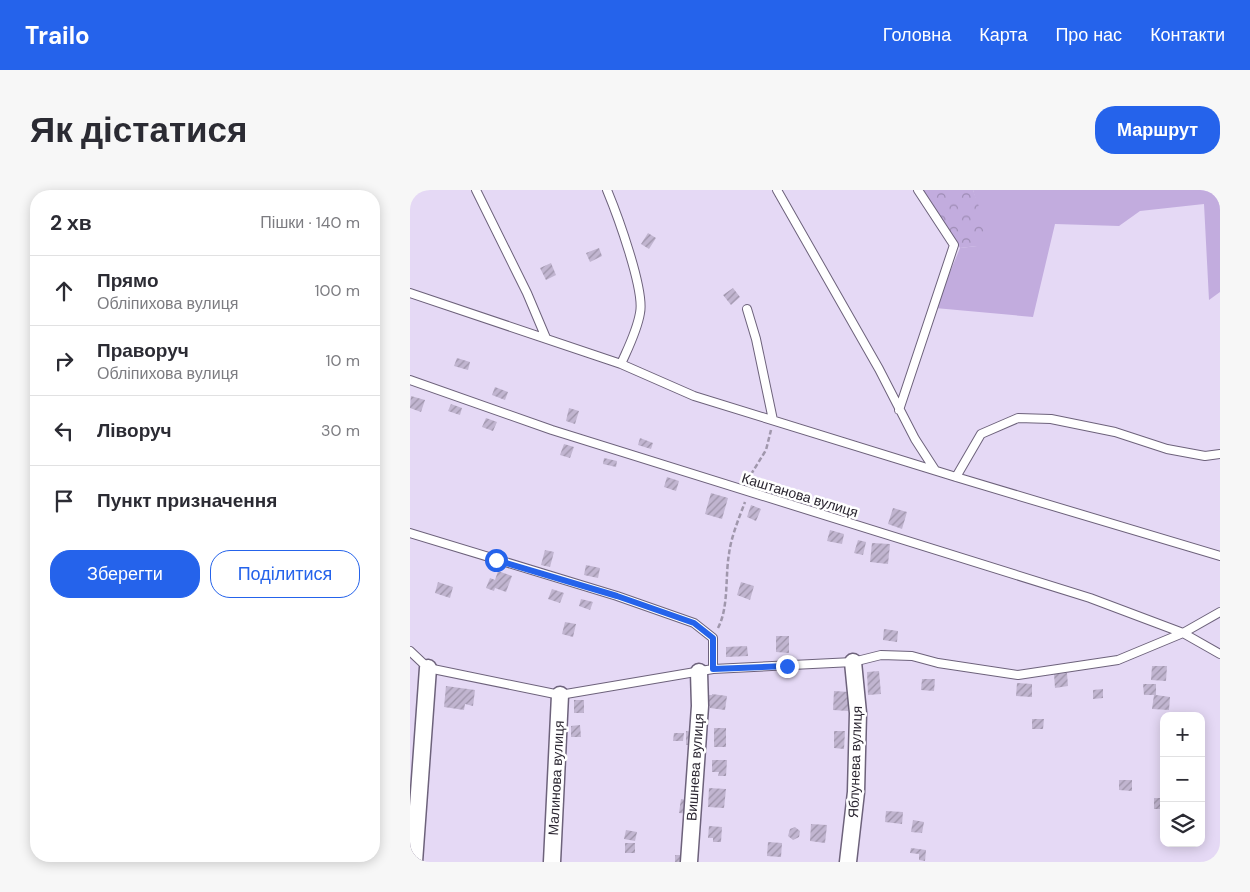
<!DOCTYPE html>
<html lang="uk">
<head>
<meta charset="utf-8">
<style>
	body { margin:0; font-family:"DM Sans",sans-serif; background:#f7f7f7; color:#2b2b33 }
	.controls { position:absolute; right:15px; bottom:15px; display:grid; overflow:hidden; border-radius:10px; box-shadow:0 2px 12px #0003 }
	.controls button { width:45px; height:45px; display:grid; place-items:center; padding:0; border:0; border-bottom:1px solid #e1e1e2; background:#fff; color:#2b2b33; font:25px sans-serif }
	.stop { position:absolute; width:15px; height:15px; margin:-11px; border:4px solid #2563eb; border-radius:50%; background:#fff }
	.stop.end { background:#2563eb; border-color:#fff; box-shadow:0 1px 5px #0008 }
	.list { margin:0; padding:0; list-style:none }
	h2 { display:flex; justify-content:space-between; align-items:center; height:65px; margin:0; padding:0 20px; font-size:21px }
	h2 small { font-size:16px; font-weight:400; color:#7c7c81 }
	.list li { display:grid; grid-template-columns:32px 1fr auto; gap:15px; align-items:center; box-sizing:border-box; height:70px; padding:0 20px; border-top:1px solid #e1e1e2 }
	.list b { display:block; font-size:19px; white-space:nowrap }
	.list p { margin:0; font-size:16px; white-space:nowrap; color:#7c7c81 }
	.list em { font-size:16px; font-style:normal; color:#7c7c81 }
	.actions { display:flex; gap:10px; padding:15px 20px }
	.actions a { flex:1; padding:11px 0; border:1px solid #2563eb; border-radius:20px; text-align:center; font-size:18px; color:#2563eb }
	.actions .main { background:#2563eb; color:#fff }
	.icon { flex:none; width:28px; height:28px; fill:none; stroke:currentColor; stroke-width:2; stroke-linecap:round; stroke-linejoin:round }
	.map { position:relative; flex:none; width:810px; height:672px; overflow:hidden; border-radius:20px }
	header { display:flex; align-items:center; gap:30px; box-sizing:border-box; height:70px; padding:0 25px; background:#2563eb; color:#fff }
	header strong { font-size:24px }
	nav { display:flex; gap:28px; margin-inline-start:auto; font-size:18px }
	.intro { display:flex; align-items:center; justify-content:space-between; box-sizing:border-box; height:120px; padding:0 30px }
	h1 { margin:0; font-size:35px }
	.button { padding:12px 22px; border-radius:20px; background:#2563eb; color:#fff; font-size:18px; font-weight:700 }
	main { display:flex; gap:30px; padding:0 30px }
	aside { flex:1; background:#fff; border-radius:20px; box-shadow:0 2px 12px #0003 }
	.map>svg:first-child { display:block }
	.green { fill:#c2acde }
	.forest { fill:url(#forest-crowns) }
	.building { fill:url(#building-hatch) }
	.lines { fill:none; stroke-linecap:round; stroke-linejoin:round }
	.service-casing { stroke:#6d627b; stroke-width:10 }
	.minor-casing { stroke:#6d627b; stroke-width:19 }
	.path { stroke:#a097ac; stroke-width:2.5; stroke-dasharray:5 2.5; stroke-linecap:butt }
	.service { stroke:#fff; stroke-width:8 }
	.minor { stroke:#fff; stroke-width:16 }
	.route { stroke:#2563eb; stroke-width:6 }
	.labels { text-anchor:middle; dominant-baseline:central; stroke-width:5; stroke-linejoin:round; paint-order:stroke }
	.street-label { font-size:14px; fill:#2b2631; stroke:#fff }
</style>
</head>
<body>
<header>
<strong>Trailo</strong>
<nav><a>Головна</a><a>Карта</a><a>Про нас</a><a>Контакти</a></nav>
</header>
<div class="intro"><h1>Як дістатися</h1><a class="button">Маршрут</a></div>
<main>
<aside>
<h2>2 хв<small>Пішки · 140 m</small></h2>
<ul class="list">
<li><svg class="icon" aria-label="ahead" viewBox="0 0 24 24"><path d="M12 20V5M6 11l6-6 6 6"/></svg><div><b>Прямо</b><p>Обліпихова вулиця</p></div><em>100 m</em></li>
<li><svg class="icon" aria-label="right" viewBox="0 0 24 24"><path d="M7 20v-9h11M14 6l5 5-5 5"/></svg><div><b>Праворуч</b><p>Обліпихова вулиця</p></div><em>10 m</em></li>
<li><svg class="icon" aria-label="left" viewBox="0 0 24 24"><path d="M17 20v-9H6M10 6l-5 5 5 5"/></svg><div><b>Ліворуч</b></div><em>30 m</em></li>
<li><svg class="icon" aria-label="arrive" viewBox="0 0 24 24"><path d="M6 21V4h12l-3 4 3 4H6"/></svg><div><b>Пункт призначення</b></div></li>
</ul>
<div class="actions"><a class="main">Зберегти</a><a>Поділитися</a></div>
</aside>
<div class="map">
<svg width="810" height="672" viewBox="0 0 810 672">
	<defs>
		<pattern id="forest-crowns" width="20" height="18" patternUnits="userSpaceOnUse" patternTransform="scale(1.25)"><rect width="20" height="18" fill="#c2acde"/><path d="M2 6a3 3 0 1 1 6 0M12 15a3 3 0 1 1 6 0" fill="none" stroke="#9e8cb5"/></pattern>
		<pattern id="building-hatch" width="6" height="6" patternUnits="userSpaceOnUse" patternTransform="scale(1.25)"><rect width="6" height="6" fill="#c1b5d0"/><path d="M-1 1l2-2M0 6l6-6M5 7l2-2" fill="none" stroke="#9d93a9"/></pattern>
	</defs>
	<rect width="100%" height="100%" fill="#e5d9f5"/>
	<path class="green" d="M563 0H810V102L799 110 794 14 730 21 709 36 645 34 623 127 525 118 550 58 567 56V14Z"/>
	<path class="forest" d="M512 0H563L576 36 567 56 550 58Z"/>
	<path class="building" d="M238 43 246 48 239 59 231 54Z
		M189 58 192 66 180 72 176 63Z
		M141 73 146 85 136 90 130 78Z
		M323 98 330 107 321 115 313 105Z
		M47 168 60 172 58 180 44 176Z
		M85 197 98 202 95 210 82 205Z
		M1 206 15 210 11 222 0 218Z
		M41 214 52 218 50 225 38 221Z
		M159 218 169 221 165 234 156 231Z
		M76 228 87 232 83 241 72 237Z
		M230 248 243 253 241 259 228 255Z
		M154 254 164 257 160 268 150 265Z
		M194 268 207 271 206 277 193 274Z
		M257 287 269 291 266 301 254 297Z
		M301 303 318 308 312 329 295 324Z
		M341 315 351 319 346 331 337 327Z
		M483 318 497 322 492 339 478 334Z
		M420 340 434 344 432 354 417 351Z
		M448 350 456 352 453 365 444 363Z
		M462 353 480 354 478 374 460 372Z
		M135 360 144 362 140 377 131 375Z
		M176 375 190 378 188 388 174 385Z
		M88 381 102 386 96 402 85 398 84 401 76 398 80 388 85 390Z
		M28 392 43 397 40 408 25 403Z
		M331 392 344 396 340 410 327 405Z
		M142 399 154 403 150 413 138 409Z
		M171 409 183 412 180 420 169 416Z
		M155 432 166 434 163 447 152 444Z
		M474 439 488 441 487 452 473 450Z
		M366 446H379V463L366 462Z
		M337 456 338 466 316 467V457Z
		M742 476H757L756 491 741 490Z
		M469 481 471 504 458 505 457 482Z
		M657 483 658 496 645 498 644 484Z
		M512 489H525L524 501 511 500Z
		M607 493 622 494V507L606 506Z
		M733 494H746V505L760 507 759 520 742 519 744 505H734Z
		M36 496 65 500 63 516 55 514 54 520 34 517Z
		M693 499V508L683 509V500Z
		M424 501 439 502 438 521 423 520Z
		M302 504 317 506 315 520 300 518V516H297L299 505H302Z
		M164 510H174V523H164Z
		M622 529H634L633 539H622Z
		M170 535 171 547H161V536Z
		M304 538H316V557H304Z
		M276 541 285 542 284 555H276Z
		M424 541H435L434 559 424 558Z
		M264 543H274L273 551H263Z
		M302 570H317L316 586H308L309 582H302Z
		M709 590H722V601L709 600Z
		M299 598 316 599 314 618 298 617Z
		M744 608H754V619H744Z
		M271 609 282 611 281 624 269 623Z
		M476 621 493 622 492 634 475 632Z
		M503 630 514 632 512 643 501 642Z
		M401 634 417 635 415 653 400 651Z
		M299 636 312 637 311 652H303V648H298Z
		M385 637 390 641 389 647 383 650 378 646 380 639Z
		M216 640 227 642 225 651 214 649Z
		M358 652 372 653 371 667 357 666Z
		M215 653H225V663H215Z
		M501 658 516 660 515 671 509 670V664L500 663Z
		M265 665H273V672H265Z"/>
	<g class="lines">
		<defs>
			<path id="service" d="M66 0 117 103 136 148
				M197 0C207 24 235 100 230 123 227 141 218 158 211 174
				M367 0 469 179 505 249 525 280
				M0 103 211 174 284 206 546 287 810 366
				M337 119 346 149 363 230
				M0 190 142 240 680 408 773 443 810 422
				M489 220 544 55 508 0
				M546 287 571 244 608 228 641 229 705 242 757 259 795 266 810 264
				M0 343 207 406 284 433 303 448V479
				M0 461 18 478 150 505 303 479 443 472 471 465 502 466 528 473 608 485 708 470 773 443 810 464"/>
			<path id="minor" d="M4 672 18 478
				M142 672 150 505
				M279 672 290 516 289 482
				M438 672 446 602 448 523 443 472"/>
		</defs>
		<use href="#service" class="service-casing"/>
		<use href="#minor" class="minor-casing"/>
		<path class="path" d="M340 292V286L356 260 361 240
			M308 438C319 417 315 387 319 364 321 347 329 328 335 312"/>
		<use href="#service" class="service"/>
		<use href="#minor" class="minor"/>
	</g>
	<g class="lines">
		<path class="route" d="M86 370 207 406 284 433 303 448V479L377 476"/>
	</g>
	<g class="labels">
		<g class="street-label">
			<text transform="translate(390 305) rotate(17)">Каштанова вулиця</text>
			<text transform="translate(445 572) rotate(-88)">Яблунева вулиця</text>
			<text transform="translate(285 577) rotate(-86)">Вишнева вулиця</text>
			<text transform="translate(146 588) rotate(-87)">Малинова вулиця</text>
		</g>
	</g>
</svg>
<div class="controls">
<button>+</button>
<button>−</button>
<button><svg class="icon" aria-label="layers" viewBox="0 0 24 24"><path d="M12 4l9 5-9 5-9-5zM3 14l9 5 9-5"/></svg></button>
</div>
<div class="stop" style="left:86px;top:370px"></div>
<div class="stop end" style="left:377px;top:476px"></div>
</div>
</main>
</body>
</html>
